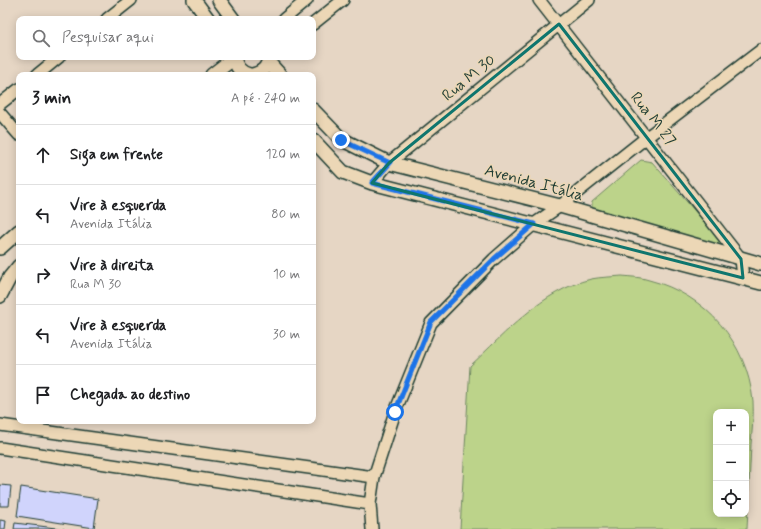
<!DOCTYPE html>
<html lang="pt">
<head>
<meta charset="utf-8">
<style>
	body { margin:0; font-family:Mynerve,sans-serif; background:#f6f6f6; color:#202124 }
	.controls { position:absolute; right:12px; bottom:12px; display:grid; overflow:hidden; border-radius:8px; box-shadow:0 2px 10px #0003 }
	.controls button { width:36px; height:36px; display:grid; place-items:center; padding:0; border:0; border-bottom:1px solid #e0e0e0; background:#fff; color:#202124; font:20px sans-serif }
	.stop { position:absolute; width:12px; height:12px; margin:-9px; border:3px solid #1a73e8; border-radius:50%; background:#fff }
	.stop.end { background:#1a73e8; border-color:#fff; box-shadow:0 1px 4px #0008 }
	.list { margin:0; padding:0; list-style:none }
	h2 { display:flex; justify-content:space-between; align-items:center; height:52px; margin:0; padding:0 16px; font-size:17px }
	h2 small { font-size:13px; font-weight:400; color:#757577 }
	.list li { display:grid; grid-template-columns:26px 1fr auto; gap:12px; align-items:center; box-sizing:border-box; height:60px; padding:0 16px; border-top:1px solid #e0e0e0 }
	.list b { display:block; font-size:15px; white-space:nowrap }
	.list p { margin:0; font-size:13px; white-space:nowrap; color:#757577 }
	.list em { font-size:13px; font-style:normal; color:#757577 }
	.icon { flex:none; width:22px; height:22px; fill:none; stroke:currentColor; stroke-width:2; stroke-linecap:round; stroke-linejoin:round }
	.map { position:relative; flex:none; width:761px; height:529px; overflow:hidden }
	.search { position:absolute; background:#fff; box-shadow:0 2px 10px #0003; left:16px; top:16px; width:300px; height:44px; display:flex; align-items:center; gap:10px; box-sizing:border-box; padding:0 14px; border-radius:8px; color:#757577; font-size:15px }
	.panel { position:absolute; background:#fff; box-shadow:0 2px 10px #0003; left:16px; top:72px; width:300px; height:352px; border-radius:8px }
	.map>svg:first-child { display:block }
	.green { fill:#bcd38a; stroke:#6e885f; fill-rule:evenodd }
	.building { fill:#d0d4fc; stroke:#1f3d34 }
	.lines { fill:none; stroke-linecap:round; stroke-linejoin:round }
	.minor-casing { stroke:#1f3d34; stroke-width:14 }
	.tertiary-casing { stroke:#1f3d34; stroke-width:16 }
	.minor { stroke:#ecd7b6; stroke-width:11 }
	.tertiary { stroke:#ecd7b6; stroke-width:13 }
	.route { stroke:#1a73e8; stroke-width:5 }
	.marked { fill:none; stroke:#0f766e; stroke-width:3; stroke-linejoin:round }
	.labels { text-anchor:middle; dominant-baseline:central; stroke-width:3; stroke-linejoin:round; paint-order:stroke }
	.street-label { font-size:16px; fill:#1f3d34; stroke:#ecd7b6 }
</style>
</head>
<body>
<div class="map">
<svg width="761" height="529" viewBox="0 0 761 529">
	<rect width="100%" height="100%" fill="#e6d6c4"/>
	<filter id="ink" filterUnits="userSpaceOnUse"><feTurbulence type="fractalNoise" baseFrequency=".025" numOctaves="2"/><feDisplacementMap in="SourceGraphic" scale="8" xChannelSelector="R" yChannelSelector="G"/><feConvolveMatrix kernelMatrix="1 2 1 2 8 2 1 2 1" color-interpolation-filters="sRGB"/></filter>
	<g filter="url(#ink)">
		<path class="green" d="M641 160 652 162 729 250 592 208V202Z
			M622 276C631 277 641 277 649 280 707 295 747 343 753 401 754 415 752 430 751 444 750 472 748 501 747 529H460L470 366C507 332 541 291 591 279 601 277 612 277 622 276ZM716 412H746V514H716Z"/>
		<path class="building" d="M0 485 11 486 9 506H0Z
			M21 487 98 499 94 528 17 516Z
			M0 520 6 521 5 529H0Z
			M15 523 64 529H14Z"/>
		<g class="lines">
			<defs>
				<path id="minor" d="M539 0 741 259 743 278
					M107 19 131 0
					M284 19 307 0
					M313 24 343 0
					M37 75 59 57
					M0 104 19 89
					M0 113 19 135
					M372 183 389 163 589 0
					M0 425 374 477
					M0 448 370 504
					M372 529 370 504 374 477 395 412 431 323 494 259 534 224 560 206 647 137 761 50"/>
				<path id="tertiary" d="M194 0 208 19
					M219 0 233 19
					M234 57C236 67 240 73 250 75
					M269 63 280 75
					M212 75 234 58
					M252 75C262 73 268 68 269 57
					M313 110 341 139 389 163 560 206 761 264
					M313 140 343 172 372 183 761 283
					M0 248 19 231
					M0 296 10 277 19 266"/>
			</defs>
			<use href="#minor" class="minor-casing"/>
			<use href="#tertiary" class="tertiary-casing"/>
			<use href="#minor" class="minor"/>
			<use href="#tertiary" class="tertiary"/>
		</g>
	</g>
	<g class="lines" filter="url(#ink)">
		<path class="route" d="M341 140 390 163 372 183 534 224 494 259 431 322 395 412"/>
	</g>
	<path class="marked" d="M559 24 741 259 743 278 372 183 389 163Z"/>
	<g class="labels">
		<g class="street-label">
			<text transform="translate(469 78) rotate(-39)">Rua M 30</text>
			<text transform="translate(653 119) rotate(52)">Rua M 27</text>
			<text transform="translate(534 183) rotate(15)">Avenida Itália</text>
		</g>
	</g>
</svg>
<div class="controls">
<button>+</button>
<button>−</button>
<button><svg class="icon" aria-label="locate" viewBox="0 0 24 24"><circle cx="12" cy="12" r="6"/><path d="M12 2v4M12 18v4M2 12h4M18 12h4"/></svg></button>
</div>
<div class="stop" style="left:395px;top:412px"></div>
<div class="stop end" style="left:341px;top:140px"></div>
<div class="search"><svg class="icon" aria-label="search" viewBox="0 0 24 24"><circle cx="10" cy="10" r="6"/><path d="M15 15l6 6"/></svg>Pesquisar aqui</div>
<section class="panel">
<h2>3 min<small>A pé · 240 m</small></h2>
<ul class="list">
<li><svg class="icon" aria-label="ahead" viewBox="0 0 24 24"><path d="M12 20V5M6 11l6-6 6 6"/></svg><div><b>Siga em frente</b></div><em>120 m</em></li>
<li><svg class="icon" aria-label="left" viewBox="0 0 24 24"><path d="M17 20v-9H6M10 6l-5 5 5 5"/></svg><div><b>Vire à esquerda</b><p>Avenida Itália</p></div><em>80 m</em></li>
<li><svg class="icon" aria-label="right" viewBox="0 0 24 24"><path d="M7 20v-9h11M14 6l5 5-5 5"/></svg><div><b>Vire à direita</b><p>Rua M 30</p></div><em>10 m</em></li>
<li><svg class="icon" aria-label="left" viewBox="0 0 24 24"><path d="M17 20v-9H6M10 6l-5 5 5 5"/></svg><div><b>Vire à esquerda</b><p>Avenida Itália</p></div><em>30 m</em></li>
<li><svg class="icon" aria-label="arrive" viewBox="0 0 24 24"><path d="M6 21V4h12l-3 4 3 4H6"/></svg><div><b>Chegada ao destino</b></div></li>
</ul>
</section>
</div>
</body>
</html>
